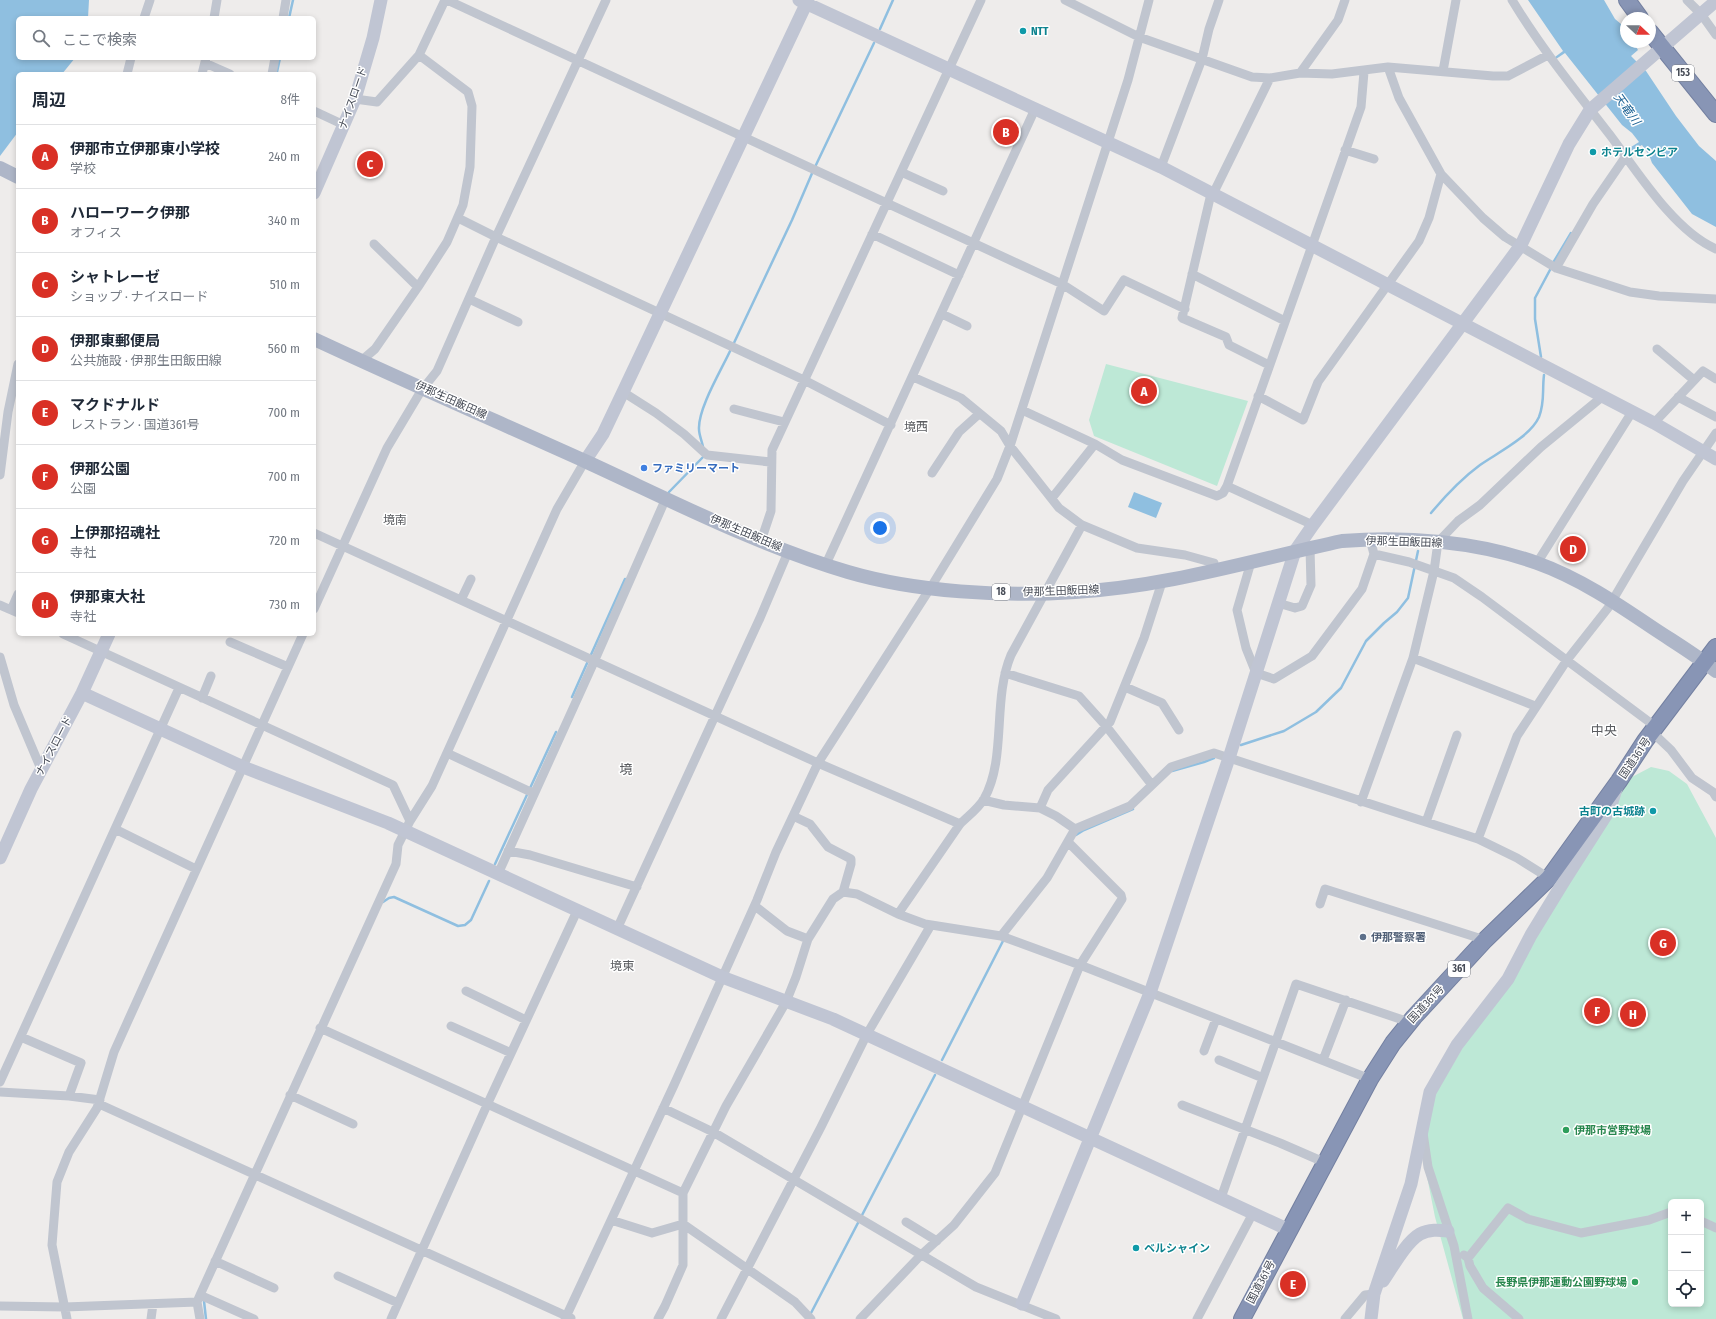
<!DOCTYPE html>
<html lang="ja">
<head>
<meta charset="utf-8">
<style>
	body { margin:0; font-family:"Fira Sans Condensed","Noto Sans JP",sans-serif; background:#f2f2f3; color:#1f2937 }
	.controls { position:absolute; right:12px; bottom:12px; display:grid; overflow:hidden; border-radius:6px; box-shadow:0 2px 6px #0003 }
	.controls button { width:36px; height:36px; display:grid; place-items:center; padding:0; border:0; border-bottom:1px solid #e0e1e3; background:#fff; color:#1f2937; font:20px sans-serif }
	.compass { position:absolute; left:1620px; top:12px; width:36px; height:36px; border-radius:50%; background:#fff; box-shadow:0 2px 6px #0003; rotate:112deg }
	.you { position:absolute; left:880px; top:528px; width:14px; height:14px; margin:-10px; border:3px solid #fff; border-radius:50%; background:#1a73e8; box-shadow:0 0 0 6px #1a73e833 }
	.badge { display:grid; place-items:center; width:26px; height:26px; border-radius:50%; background:#d93025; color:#fff; font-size:13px; font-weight:700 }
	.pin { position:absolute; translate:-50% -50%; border:2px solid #fff; box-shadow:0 1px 4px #0006 }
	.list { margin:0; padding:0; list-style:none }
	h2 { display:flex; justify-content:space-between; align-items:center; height:52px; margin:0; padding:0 16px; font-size:17px }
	h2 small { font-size:13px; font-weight:400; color:#747a83 }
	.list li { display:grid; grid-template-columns:26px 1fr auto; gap:12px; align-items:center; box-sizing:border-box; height:64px; padding:0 16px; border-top:1px solid #e0e1e3 }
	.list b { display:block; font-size:15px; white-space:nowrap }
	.list p { margin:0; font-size:13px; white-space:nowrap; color:#747a83 }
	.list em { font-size:13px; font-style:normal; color:#747a83 }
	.icon { flex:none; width:22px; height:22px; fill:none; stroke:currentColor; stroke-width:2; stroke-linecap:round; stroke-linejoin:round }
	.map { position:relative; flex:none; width:1716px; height:1319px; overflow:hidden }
	.search { position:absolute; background:#fff; box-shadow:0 2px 6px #0003; left:16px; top:16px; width:300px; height:44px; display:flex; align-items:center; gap:10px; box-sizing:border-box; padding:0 14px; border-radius:6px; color:#747a83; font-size:15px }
	.panel { position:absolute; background:#fff; box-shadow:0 2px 6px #0003; left:16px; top:72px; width:300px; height:564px; border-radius:6px }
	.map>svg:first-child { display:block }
	.green { fill:#bde8d6; fill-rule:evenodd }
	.water { fill:#8fbfe0 }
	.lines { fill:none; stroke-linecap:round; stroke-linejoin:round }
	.stream { stroke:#8fbfe0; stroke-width:2.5 }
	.highway-casing { stroke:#7480a1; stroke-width:18 }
	.street { stroke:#c0c5cf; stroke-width:9 }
	.secondary { stroke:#c0c5d3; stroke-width:13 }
	.primary { stroke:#aeb6c8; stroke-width:14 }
	.highway { stroke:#8895b5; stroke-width:16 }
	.culture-dot { fill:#0f9aa8; stroke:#fff; stroke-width:1.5 }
	.shop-dot { fill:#3f7fe0; stroke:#fff; stroke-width:1.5 }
	.service-dot { fill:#5c6f8a; stroke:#fff; stroke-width:1.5 }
	.leisure-dot { fill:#2e9e5b; stroke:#fff; stroke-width:1.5 }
	.labels { text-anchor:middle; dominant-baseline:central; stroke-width:3; stroke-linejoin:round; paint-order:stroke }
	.shield { fill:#fff; stroke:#7e8189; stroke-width:1 }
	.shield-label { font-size:10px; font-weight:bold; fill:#464b56 }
	.culture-label { font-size:11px; font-weight:bold; fill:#0d838f; stroke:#fff; text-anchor:start }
	.street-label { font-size:11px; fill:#464b56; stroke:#fff }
	.shop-label { font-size:11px; font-weight:bold; fill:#366cbe; stroke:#fff; text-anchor:start }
	.service-label { font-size:11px; font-weight:bold; fill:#4e5e75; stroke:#fff; text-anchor:start }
	.leisure-label { font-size:11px; font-weight:bold; fill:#27864d; stroke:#fff; text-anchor:start }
	.water-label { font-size:12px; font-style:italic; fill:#1c6294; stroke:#fff }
	.neighbourhood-label { font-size:12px; fill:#595b5f; stroke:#fff }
	.quarter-label { font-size:13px; fill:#595b5f; stroke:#fff }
</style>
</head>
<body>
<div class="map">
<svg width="1716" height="1319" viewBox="0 0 1716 1319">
	<rect width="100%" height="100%" fill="#eeeceb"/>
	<path class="green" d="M1106 364 1248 401 1217 486 1094 436 1089 420Z
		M1651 767 1669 771 1687 784 1716 838V1319H1463L1435 1217 1417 1126 1546 904 1632 777ZM1671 1202H1701V1304H1671Z"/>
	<path class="water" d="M0 0H89L88 18H18V58H75L62 74H18V132L0 156Z
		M1528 0H1604L1615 19 1621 24 1626 32V42H1633L1638 50 1631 56 1646 71 1676 116 1699 146 1716 161V227L1692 214 1652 163 1649 155 1642 145 1633 150 1631 147 1639 142 1632 133 1622 125 1565 53 1556 59 1555 57 1563 51Z
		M1134 492 1162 503 1156 518 1128 507Z"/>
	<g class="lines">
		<path class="stream" d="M289 18 293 0
			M880 29 893 0
			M277 72 280 58
			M1626 153 1635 147
			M815 167 874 43
			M1553 263 1571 233
			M733 345 792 220 813 171
			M1541 357 1535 319V298L1551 268
			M703 447C702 441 699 435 699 429 698 408 722 369 731 349
			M669 492 705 455
			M1431 513C1446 495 1461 479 1480 465 1497 453 1530 437 1539 417 1545 402 1542 391 1544 375
			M590 657 625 579
			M572 697 588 661
			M1241 745 1284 731 1316 712 1341 688 1366 641 1384 623 1397 612 1408 598 1418 551
			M1172 771 1204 762 1214 758
			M1076 835 1084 830 1133 809
			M495 864 556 732
			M383 902 389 898 394 897 458 926 465 925 471 920 489 881
			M942 1060 1004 939
			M204 1301 206 1319
			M810 1315 935 1075"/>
		<defs>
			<path id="highway" d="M1627 0 1640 18
				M1650 32 1716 114
				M1242 1319 1370 1079 1393 1043 1414 1017 1485 940 1549 878 1619 781 1645 741 1716 647"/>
		</defs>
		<use href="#highway" class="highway-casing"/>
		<path class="street" d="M447 0 1062 284 1104 311 1124 280 1185 309
			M1065 0 1139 37 1252 77 1270 78 1300 73 1332 74 1388 67 1493 76H1508L1548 55
			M1512 0C1541 48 1576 91 1610 135 1637 171 1674 231 1716 249
			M1687 0 1701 14 1716 35
			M144 18 150 0
			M214 18 217 0
			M283 18 286 0
			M205 63 230 74
			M1388 67 1399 98 1441 174 1483 218 1505 237 1556 268 1630 292 1659 296 1716 299
			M1443 71 1456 0
			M1300 73 1338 20 1345 0
			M127 74 131 58
			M202 74 206 58
			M272 74 275 58
			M355 99 377 102 419 55 445 0
			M314 111 344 125
			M1345 150 1374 159
			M1161 167 1202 59 1209 29 1219 0
			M901 172 943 191
			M458 218 496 237 804 380 891 425
			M872 234 959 275
			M374 244 418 287
			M1556 268 1593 204 1626 156
			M1192 274 1285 321
			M469 299 518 322
			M942 314 967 326
			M1657 349 1694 380
			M361 361 375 349 418 287 447 242 463 205 470 167 472 106 468 92 419 55
			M1269 365 1229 345 1226 337 1182 318 1210 198 1215 190 1270 78
			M913 377 961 398 1001 431 1010 446 1059 508 1082 525 1137 548 1185 555 1214 563V570
			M623 392 656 413 684 434 707 455 770 462
			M1258 396 1303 420 1318 382 1419 241 1429 218 1441 174
			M1678 397 1716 417
			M734 409 784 422
			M1022 410 1095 444 1122 460 1217 496 1223 493 1227 486 1361 107 1364 72
			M1654 423 1703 371 1716 379
			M932 473 959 432 979 414
			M0 475 8 412 18 364
			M1227 486 1313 525
			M1052 498 1095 444
			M314 533 818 763 960 824C968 816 978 809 984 799 1007 758 992 700 1011 655L1082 525
			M1370 539 1374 554 1409 562 1454 578 1482 597 1656 727
			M761 541 771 511 772 450 981 0
			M1251 562 1237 610 1246 648 1256 673 1274 679 1312 656 1362 589 1374 554
			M1537 563 1632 412
			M826 564 1035 109
			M461 600 471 579
			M1278 603 1295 608 1302 606 1311 585 1310 548
			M0 605 18 613
			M314 609 387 448 421 391 437 371 496 237 606 0
			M11 610 18 594
			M63 634 393 785 410 821 398 845 396 864 200 1295 197 1302 200 1319
			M230 642 288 667
			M0 657 14 705 41 769
			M1413 658 1535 706
			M1005 673 1079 696 1106 726 1152 785
			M1125 687 1162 703 1179 730
			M202 698 211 676
			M1652 732 1671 750 1692 778 1713 792 1716 797
			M447 753 533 793
			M983 800 1004 805 1040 808 1056 816 1075 829
			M1361 802 1413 658 1434 571 1438 542 1458 521 1480 505 1541 447 1602 397
			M1040 808 1048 790 1110 722 1144 638 1162 582
			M793 816 810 824 828 847 851 859V864L843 892 857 894 898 914 925 924 1001 936 1080 965 1370 1079
			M410 821 432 786 557 509 585 461
			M1426 822 1457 735
			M115 829 196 869
			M1478 839 1517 736 1567 660 1608 608 1683 481 1716 433
			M508 851 530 855 637 887
			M498 874 594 662 666 498
			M1320 904 1325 889 1485 940
			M755 906 787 931 808 939
			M898 914 960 824
			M617 929 760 618 788 552
			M1001 936 1047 878 1075 829 1130 806 1171 767 1214 753 1478 839 1517 858 1549 878
			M466 991 526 1020
			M451 1026 511 1053
			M320 1028 683 1193
			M21 1037 81 1063 69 1096
			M1204 1051 1216 1019
			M1219 1060 1263 1078
			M1323 1060 1346 1000
			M0 1082 179 688
			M0 1092 69 1096 100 1100
			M290 1095 353 1124
			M99 1104 571 1318
			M1182 1105 1280 1143 1326 1163
			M663 1108 713 1132 976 1287 1056 1319
			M1423 1133 1428 1167 1454 1246 1468 1319
			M1221 1198 1296 984 1409 1022
			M611 1220 652 1233 683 1224
			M1701 1221 1716 1228
			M906 1222 937 1241
			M683 1224 795 1302 811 1319
			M1464 1255 1468 1258 1470 1266 1483 1288 1519 1319
			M1468 1258 1508 1208 1528 1219 1581 1233 1649 1220 1671 1212
			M215 1261 274 1288
			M338 1276 398 1303
			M200 1295 254 1319
			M0 1306 65 1307 197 1302
			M67 1319 52 1245 57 1182 69 1152 97 1108 114 1052 127 1023 303 634
			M151 1319 153 1304
			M391 1319 487 1105 577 911
			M565 1319 674 1085 757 900 776 852 818 763 931 587 997 479 1010 446 1128 80 1149 0
			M658 1319 665 1306 683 1265V1193L726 1106 786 1002 796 977 808 939 833 899 843 892
			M721 1319 821 1127 867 1034 931 925
			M860 1319 921 1255 954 1225 995 1173 1080 965 1122 899 1121 895 1068 842
			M1197 1319 1253 1213
			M1345 1319 1365 1295 1374 1294"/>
		<path class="secondary" d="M799 0 1161 167 1654 423 1716 459
			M314 193 355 99 373 38 381 0
			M585 461 603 434 623 392 808 0
			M82 693 243 767 388 823 722 977 833 1019 1289 1230
			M0 858 31 789 82 693 109 634
			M1383 1281C1392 1268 1406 1242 1420 1234 1429 1229 1439 1230 1448 1231
			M1022 1304 1150 993 1229 758 1295 551 1313 525 1521 245 1569 144 1590 110 1716 1
			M1371 1319 1374 1294 1411 1184 1430 1092 1457 1045 1508 979 1531 935 1564 881 1610 809 1616 789"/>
		<path class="primary" d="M0 168 18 177
			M314 339C404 381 496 421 587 462 672 501 757 545 848 572 916 592 1004 597 1075 592 1166 587 1253 560 1342 541 1405 536 1476 541 1537 563 1579 578 1616 603 1653 628 1674 642 1696 655 1716 671"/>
		<use href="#highway" class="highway"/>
	</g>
	<g class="culture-dot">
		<circle cx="1023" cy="31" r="4"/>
		<circle cx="1593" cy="152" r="4"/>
		<circle cx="1653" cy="811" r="4"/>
		<circle cx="1136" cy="1248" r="4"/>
	</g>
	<circle class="shop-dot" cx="644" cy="468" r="4"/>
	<circle class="service-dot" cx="1363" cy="937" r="4"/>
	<g class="leisure-dot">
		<circle cx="1566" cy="1130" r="4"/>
		<circle cx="1635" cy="1282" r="4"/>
	</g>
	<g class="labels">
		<g class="shield">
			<rect x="1672" y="65" width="22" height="16" rx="3"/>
			<rect x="992" y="584" width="18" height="16" rx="3"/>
			<rect x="1448" y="961" width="22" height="16" rx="3"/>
		</g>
		<g class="shield-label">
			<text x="1683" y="73">153</text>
			<text x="1001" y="592">18</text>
			<text x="1459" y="969">361</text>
		</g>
		<g class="culture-label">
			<text x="1031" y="31">NTT</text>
			<text x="1601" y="152">ホテルセンピア</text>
			<text x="1645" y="811" text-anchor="end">古町の古城跡</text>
			<text x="1144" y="1248">ベルシャイン</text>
		</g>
		<g class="street-label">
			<text transform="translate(353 98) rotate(-71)">ナイスロード</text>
			<text transform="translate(451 400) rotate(24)">伊那生田飯田線</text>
			<text transform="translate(746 533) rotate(23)">伊那生田飯田線</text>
			<text transform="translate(1404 542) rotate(2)">伊那生田飯田線</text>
			<text transform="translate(1061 591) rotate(-2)">伊那生田飯田線</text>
			<text transform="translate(54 746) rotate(-62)">ナイスロード</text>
			<text transform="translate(1635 758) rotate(-56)">国道361号</text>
			<text transform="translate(1426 1004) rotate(-47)">国道361号</text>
			<text transform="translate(1261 1282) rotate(-62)">国道361号</text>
		</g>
		<g class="shop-label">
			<text x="652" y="468">ファミリーマート</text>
		</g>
		<g class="service-label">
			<text x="1371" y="937">伊那警察署</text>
		</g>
		<g class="leisure-label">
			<text x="1574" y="1130">伊那市営野球場</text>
			<text x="1627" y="1282" text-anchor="end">長野県伊那運動公園野球場</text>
		</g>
		<g class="water-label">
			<text transform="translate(1627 109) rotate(54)">天竜川</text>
		</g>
		<g class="neighbourhood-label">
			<text x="916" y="427">境西</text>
			<text x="395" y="520">境南</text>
			<text x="622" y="966">境東</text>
		</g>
		<g class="quarter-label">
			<text x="1604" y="730">中央</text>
			<text x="626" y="769">境</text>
		</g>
	</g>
</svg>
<div class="controls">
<button>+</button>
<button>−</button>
<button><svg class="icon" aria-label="locate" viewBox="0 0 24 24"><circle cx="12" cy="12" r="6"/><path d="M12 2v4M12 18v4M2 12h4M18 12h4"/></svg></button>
</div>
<svg class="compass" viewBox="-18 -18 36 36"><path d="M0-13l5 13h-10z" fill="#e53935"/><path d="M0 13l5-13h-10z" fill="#747a83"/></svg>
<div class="you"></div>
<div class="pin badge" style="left:1144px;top:391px">A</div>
<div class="pin badge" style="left:1006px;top:132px">B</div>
<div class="pin badge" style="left:370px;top:164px">C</div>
<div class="pin badge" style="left:1573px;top:549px">D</div>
<div class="pin badge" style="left:1293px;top:1284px">E</div>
<div class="pin badge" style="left:1597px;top:1011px">F</div>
<div class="pin badge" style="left:1663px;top:943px">G</div>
<div class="pin badge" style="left:1633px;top:1014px">H</div>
<div class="search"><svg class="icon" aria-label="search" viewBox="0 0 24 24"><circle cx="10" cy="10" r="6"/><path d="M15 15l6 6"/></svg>ここで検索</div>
<section class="panel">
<h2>周辺<small>8件</small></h2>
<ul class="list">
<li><span class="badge">A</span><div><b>伊那市立伊那東小学校</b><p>学校</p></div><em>240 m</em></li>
<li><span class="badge">B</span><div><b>ハローワーク伊那</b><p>オフィス</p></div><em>340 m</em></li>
<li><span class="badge">C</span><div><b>シャトレーゼ</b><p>ショップ · ナイスロード</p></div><em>510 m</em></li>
<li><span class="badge">D</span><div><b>伊那東郵便局</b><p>公共施設 · 伊那生田飯田線</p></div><em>560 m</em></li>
<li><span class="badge">E</span><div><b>マクドナルド</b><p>レストラン · 国道361号</p></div><em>700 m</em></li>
<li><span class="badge">F</span><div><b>伊那公園</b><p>公園</p></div><em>700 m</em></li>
<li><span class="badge">G</span><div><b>上伊那招魂社</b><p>寺社</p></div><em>720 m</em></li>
<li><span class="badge">H</span><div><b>伊那東大社</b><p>寺社</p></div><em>730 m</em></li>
</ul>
</section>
</div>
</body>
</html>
